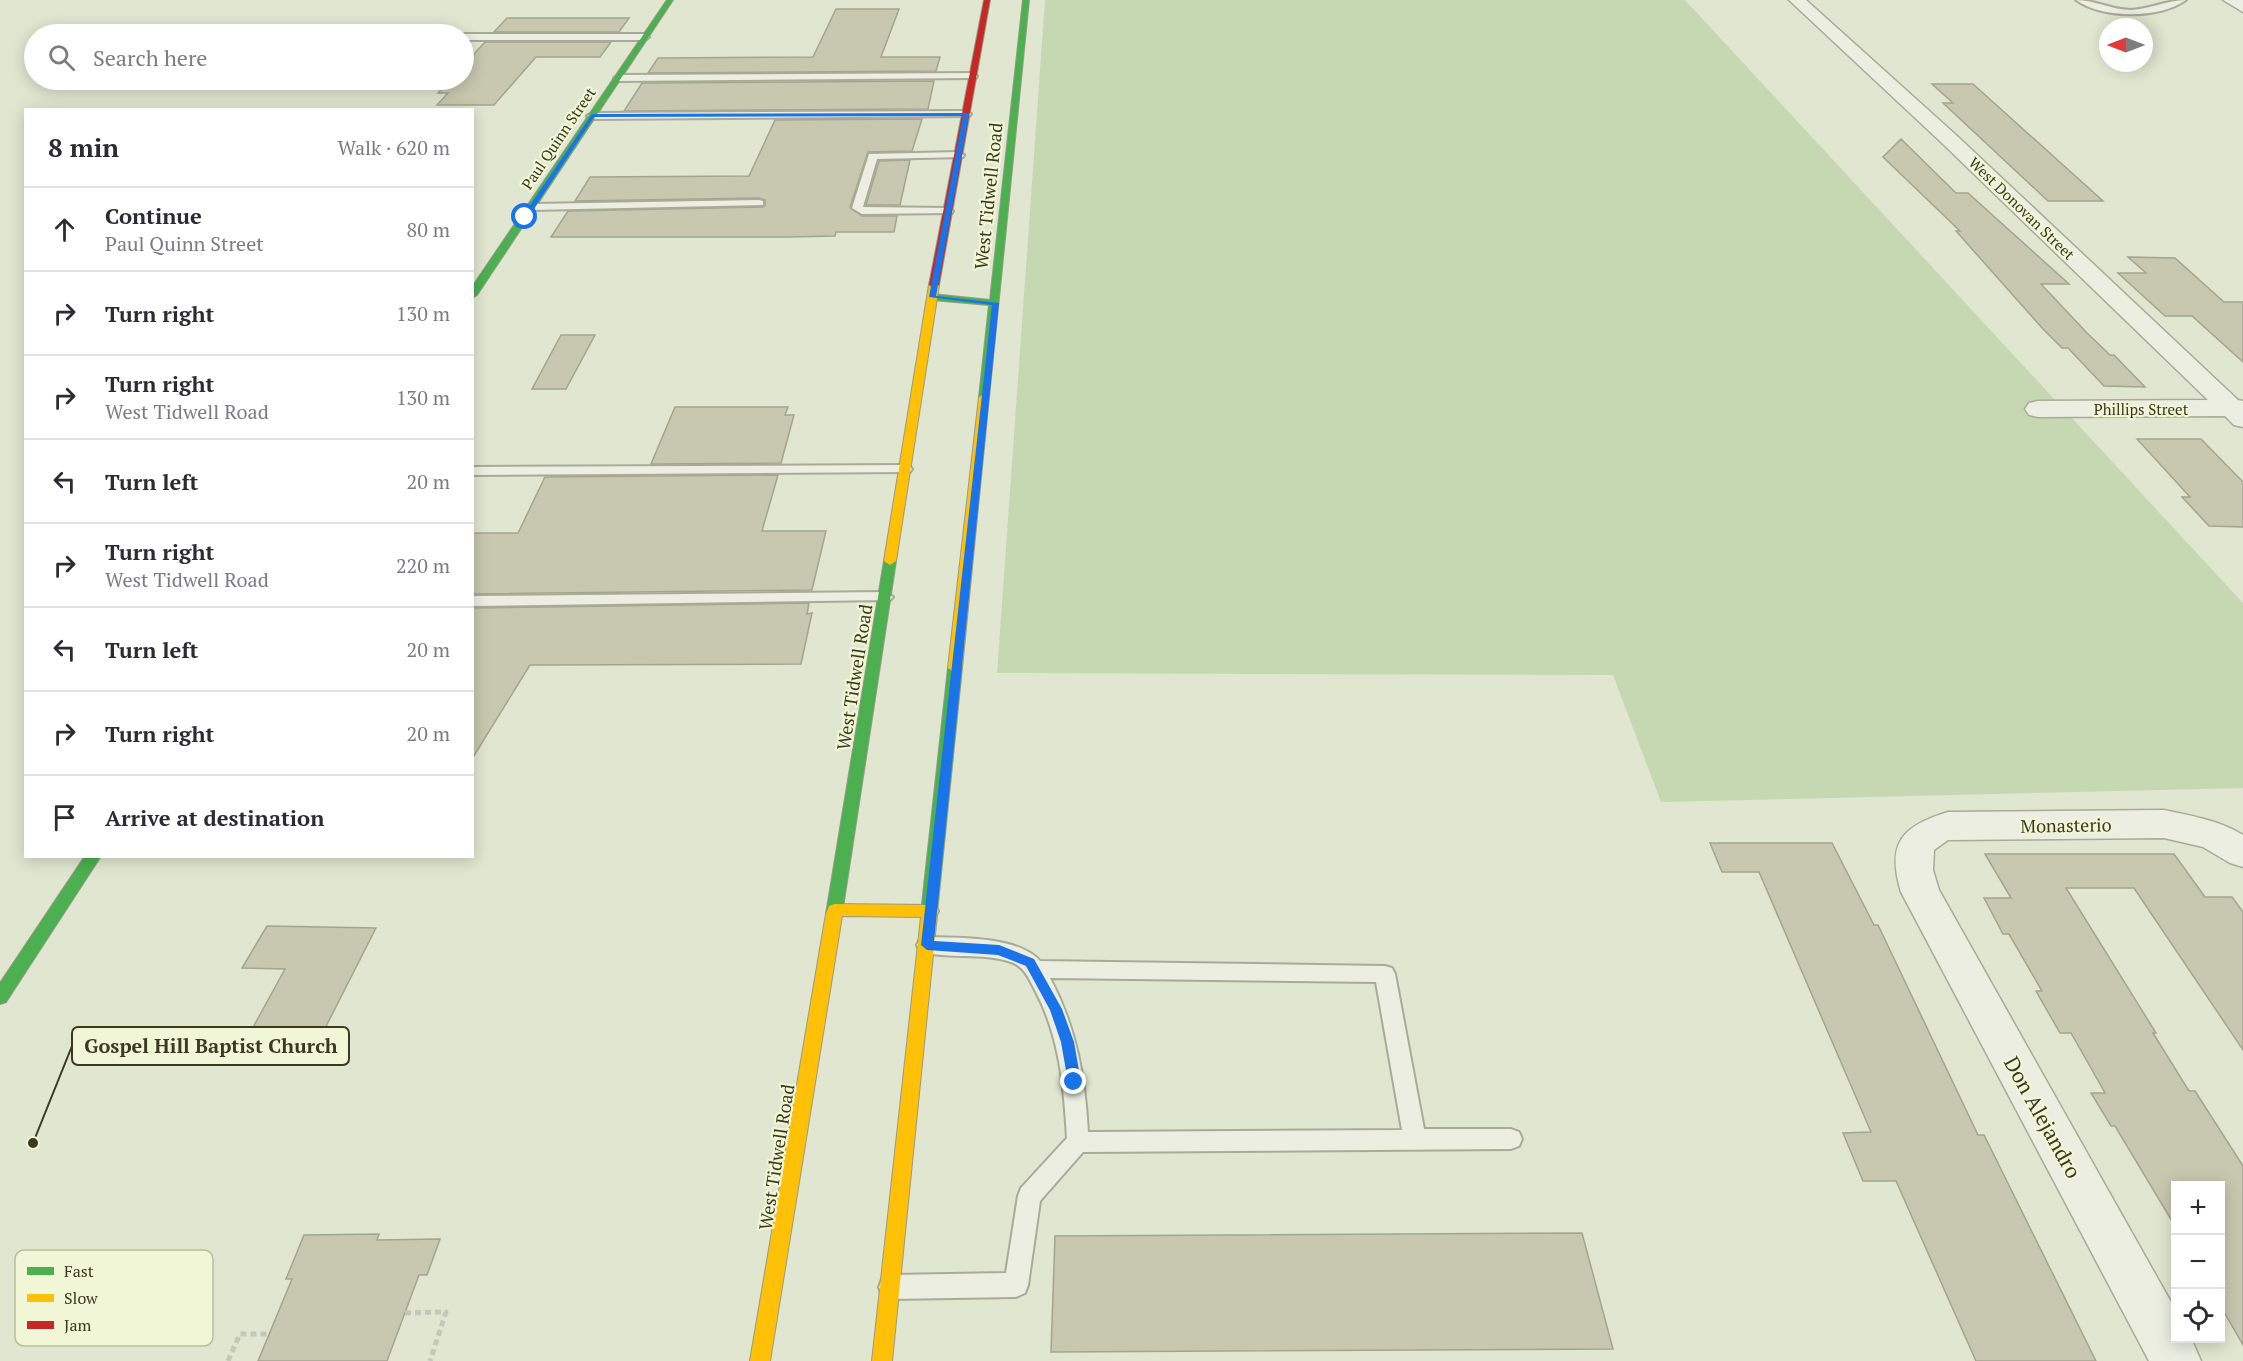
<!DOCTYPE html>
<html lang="en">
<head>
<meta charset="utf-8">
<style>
	body { margin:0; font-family:"PT Serif",serif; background:#f2f2f3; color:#2b2b33 }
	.controls { position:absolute; right:18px; bottom:18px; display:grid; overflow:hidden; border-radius:0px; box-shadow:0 3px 15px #0003 }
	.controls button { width:54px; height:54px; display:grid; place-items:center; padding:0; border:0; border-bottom:2px solid #e1e1e2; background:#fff; color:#2b2b33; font:30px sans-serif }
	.compass { position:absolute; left:2099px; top:18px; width:54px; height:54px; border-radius:50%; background:#fff; box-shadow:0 3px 15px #0003; rotate:270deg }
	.stop { position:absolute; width:18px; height:18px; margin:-14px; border:4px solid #1a73e8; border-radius:50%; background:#fff }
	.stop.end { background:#1a73e8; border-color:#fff; box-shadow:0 2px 6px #0008 }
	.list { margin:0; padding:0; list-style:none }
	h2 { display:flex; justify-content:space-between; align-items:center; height:78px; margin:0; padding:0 24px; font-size:26px }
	h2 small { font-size:20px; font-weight:400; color:#7c7c81 }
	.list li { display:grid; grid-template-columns:39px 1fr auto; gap:18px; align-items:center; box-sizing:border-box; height:84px; padding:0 24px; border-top:2px solid #e1e1e2 }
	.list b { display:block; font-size:22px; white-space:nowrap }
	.list p { margin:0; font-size:20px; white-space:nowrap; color:#7c7c81 }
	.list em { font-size:20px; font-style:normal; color:#7c7c81 }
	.icon { flex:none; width:33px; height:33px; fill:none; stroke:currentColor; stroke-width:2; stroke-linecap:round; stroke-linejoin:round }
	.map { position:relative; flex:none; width:2243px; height:1361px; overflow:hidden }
	.search { position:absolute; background:#fff; box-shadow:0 3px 15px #0003; left:24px; top:24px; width:450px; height:66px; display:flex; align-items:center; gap:15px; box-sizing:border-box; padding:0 21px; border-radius:33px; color:#7c7c81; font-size:22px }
	.panel { position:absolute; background:#fff; box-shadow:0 3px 15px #0003; left:24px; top:108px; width:450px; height:750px; border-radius:0px }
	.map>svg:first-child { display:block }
	.green { fill:#c6d8b2 }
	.building { fill:#c8c8b0; stroke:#a4a58f; stroke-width:1.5 }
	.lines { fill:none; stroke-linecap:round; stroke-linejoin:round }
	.lane-casing { stroke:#a9ab98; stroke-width:4 }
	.street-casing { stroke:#a9ab98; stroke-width:3 }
	.fast-casing { stroke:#989b88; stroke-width:2 }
	.slow-casing { stroke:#989b88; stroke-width:2 }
	.jam-casing { stroke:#989b88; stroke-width:2 }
	.path { stroke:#c5c7b8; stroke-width:5; stroke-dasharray:6 4; stroke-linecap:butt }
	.lane { fill:#ebeee1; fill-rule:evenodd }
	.street { fill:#ebeee1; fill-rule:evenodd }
	.fast { fill:#4caf50; fill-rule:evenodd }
	.slow { fill:#ffc107; fill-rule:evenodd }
	.jam { fill:#c62828; fill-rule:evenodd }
	.route { fill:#1a73e8 }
	.labels { text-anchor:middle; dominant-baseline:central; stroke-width:4.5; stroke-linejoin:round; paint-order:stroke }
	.far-street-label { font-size:15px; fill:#3b3a20; stroke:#f0f6d6 }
	.street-label { font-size:18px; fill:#3b3a20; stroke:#f0f6d6 }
	.near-street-label { font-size:21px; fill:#3b3a20; stroke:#f0f6d6 }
	.key { fill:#f0f6d6; stroke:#babe9f; stroke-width:1.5 }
	.key-label { font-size:16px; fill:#3b3a20 }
	.leader { fill:none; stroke:#3b3a20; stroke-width:2 }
	.callout-dot { fill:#3b3a20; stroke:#f0f6d6; stroke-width:2 }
	.callout { fill:#f0f6d6; stroke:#3b3a20; stroke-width:2 }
	.callout-label { font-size:20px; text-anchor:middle; font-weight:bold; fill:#3b3a20 }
</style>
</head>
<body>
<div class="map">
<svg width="2243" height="1361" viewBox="0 0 2243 1361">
	<rect width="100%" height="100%" fill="#e1e6d0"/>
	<path class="green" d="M1045 0H1685L2243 603V788L1661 802 1613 675 997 673Z"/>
	<path class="building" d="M836 9H899L881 57H940L936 71 648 73 658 58 813 57Z
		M507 18H629L619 32H494Z
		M485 42H611L600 57H536L494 105H437L448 93H438L450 80H464V65Z
		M934 81 928 109 624 111 642 83Z
		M1932 84H1973L2103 201H2048L1943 103H1953Z
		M922 119 912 151 868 152 850 207 862 216H897L894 232H836L835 236 787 237H551L568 211 763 207 765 205V200L759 198 575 201 590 177 749 176 775 120Z
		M1901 139 1956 193H1968L2069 284H2041L2087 333 2110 355H2114L2145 387 2104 386 2068 348H2062L2042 328 1956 231H1960L1883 157Z
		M910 160 900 205H866L879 161Z
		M2128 257 2175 258 2224 302H2243V362L2192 316H2165L2118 273H2146Z
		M561 335H595L566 389H532Z
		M675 407H788L785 415H794L781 463 651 464Z
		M2137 439H2201L2243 482V527L2209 526 2182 497H2190Z
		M778 475 762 531H826L812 590 472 594V533H518L545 477Z
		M809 603 807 614 812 613 801 664 530 665 472 759V608Z
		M1710 843H1832L1874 925H1878L1978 1135H1984L2096 1361H1976L1896 1181H1863L1843 1133 1871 1132 1759 872H1722Z
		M1985 854H2174L2205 897H2232L2243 912V1050L2134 888H2066L2156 1033H2153L2189 1091H2195L2243 1166V1345L2220 1305V1185H2175V1226L2115 1126H2111L2091 1093H2105L2071 1033H2060L2036 991H2042L2009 934H2003L1984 898H2011Z
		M267 926 376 928 313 1052 240 1051 285 969 242 968Z
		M1582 1233 1613 1349 1051 1352 1055 1236Z
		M379 1234 377 1240 440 1239 427 1275H419L387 1361H258L292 1279H286L304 1235Z"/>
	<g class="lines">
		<defs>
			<path id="lane" d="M2076 0C2095 0 2112 10 2131 10 2150 9 2167 0 2186 0 2160 19 2102 19 2076 0Z
				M464 34H645L649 37 645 40H464Z
				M973 73 977 76 976 78 618 81 614 78 618 75Z
				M966 111 971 114 969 116 592 119 587 116 592 113Z
				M959 152 964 155 963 157 877 159 863 207 948 208 953 211 952 213 862 214 852 208 869 154Z
				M759 200 763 201V205L532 210 527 207 532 204Z
				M905 465 910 466 912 469 910 472 472 475V467Z
				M885 592 893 597 890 600 472 606V596Z
				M927 937C958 938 1018 936 1040 961L1385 966 1392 968 1395 974 1424 1129H1511L1519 1132 1522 1139 1519 1146 1511 1149 1083 1152 1040 1201 1028 1285 1025 1293 1016 1297 891 1299 882 1295 879 1287 882 1279 891 1275 1006 1273 1018 1196 1021 1188 1067 1138C1064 1088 1060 1038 1036 992 1029 979 1025 967 1011 962 981 952 948 960 920 951L917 945 920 939ZM1050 978 1376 982 1402 1130 1088 1132C1085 1076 1076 1027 1050 978Z"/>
			<path id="street" d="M1789 0H1806L1956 135 2238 400 2243 401V427L2234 425 2225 416 2038 417 2029 415 2025 409 2029 403 2038 401 2208 400 1942 143Z
				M2223 0H2243V12Z
				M2164 810C2192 816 2218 820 2243 835V867L2230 863 2203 847 2164 838 1948 840 1934 850 1933 870 1939 890 2176 1311V1338H2191L2201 1361H2149L1901 892C1886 843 1902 826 1948 812Z"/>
			<path id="fast" d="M667 0H673L477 295 472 298V287Z
				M1023 0H1029L989 397 984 400 979 397 989 305 932 300 927 297 932 294 990 300Z
				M890 557 896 561 842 914 840 919 834 920 828 919 826 914 884 561Z
				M955 663 962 668 937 913 935 918 929 919 923 918 921 913 948 668Z
				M85 856H101L6 1002 0 1004V983Z"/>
			<path id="slow" d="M934 282 939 285 896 561 890 565 884 561 929 285Z
				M984 394 989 397 962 668 955 673 948 668 979 397Z
				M835 904 931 905 937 907 939 911 937 915 892 1361H872L921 917 842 916 770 1361H750L826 914 829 906Z"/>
			<path id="jam" d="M984 0H990L939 285 934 288 929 285Z"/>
		</defs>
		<use href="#lane" class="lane-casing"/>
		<use href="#street" class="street-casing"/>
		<use href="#fast" class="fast-casing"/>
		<use href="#slow" class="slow-casing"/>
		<use href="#jam" class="jam-casing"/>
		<path class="path" d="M405 1313 446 1312 430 1361
			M228 1361 240 1334H269"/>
		<use href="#lane" class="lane"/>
		<use href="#street" class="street"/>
		<use href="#fast" class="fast"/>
		<use href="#slow" class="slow"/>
		<use href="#jam" class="jam"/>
	</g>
	<path class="route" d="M966 113 969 114 936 296 999 303 934 941 999 945 1034 959 1062 1009 1074 1042 1081 1082 1074 1087 1068 1082 1061 1042 1050 1010 1026 966 998 955 927 950 921 945 992 305 929 297 963 116 594 117 527 219 522 217 592 114Z"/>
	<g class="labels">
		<g class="far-street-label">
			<text transform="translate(558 138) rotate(-56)">Paul Quinn Street</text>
			<text transform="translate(2022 208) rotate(44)">West Donovan Street</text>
			<text x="2141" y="409">Phillips Street</text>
		</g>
		<g class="street-label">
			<text transform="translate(988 196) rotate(-84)">West Tidwell Road</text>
			<text transform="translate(854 677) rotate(-81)">West Tidwell Road</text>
			<text transform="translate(2066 825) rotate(-1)">Monasterio</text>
			<text transform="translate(776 1157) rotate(-81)">West Tidwell Road</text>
		</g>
		<g class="near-street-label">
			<text transform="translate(2043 1117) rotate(61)">Don Alejandro</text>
		</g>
	</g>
	<rect x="15" y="1250" width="198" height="96" rx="9" class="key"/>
	<rect x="27" y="1267" width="27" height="8" fill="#4caf50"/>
	<rect x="27" y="1294" width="27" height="8" fill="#ffc107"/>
	<rect x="27" y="1321" width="27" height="8" fill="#c62828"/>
	<g class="key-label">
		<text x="64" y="1277">Fast</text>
		<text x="64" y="1304">Slow</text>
		<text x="64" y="1331">Jam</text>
	</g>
	<path class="leader" d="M33 1143L72 1046"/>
	<circle class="callout-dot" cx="33" cy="1143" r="6"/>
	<rect class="callout" x="72" y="1027" width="277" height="38" rx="6"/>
	<g class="callout-label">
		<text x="211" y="1053">Gospel Hill Baptist Church</text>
	</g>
</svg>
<div class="controls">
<button>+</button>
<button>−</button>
<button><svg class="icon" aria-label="locate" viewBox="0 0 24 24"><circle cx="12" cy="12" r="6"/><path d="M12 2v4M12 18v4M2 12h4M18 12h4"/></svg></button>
</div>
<svg class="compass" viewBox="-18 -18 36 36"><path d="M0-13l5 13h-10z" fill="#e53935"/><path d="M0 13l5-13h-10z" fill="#7c7c81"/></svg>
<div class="stop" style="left:525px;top:217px"></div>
<div class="stop end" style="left:1074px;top:1082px"></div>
<div class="search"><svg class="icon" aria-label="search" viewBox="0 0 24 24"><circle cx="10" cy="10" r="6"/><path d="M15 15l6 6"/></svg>Search here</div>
<section class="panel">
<h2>8 min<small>Walk · 620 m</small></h2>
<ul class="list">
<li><svg class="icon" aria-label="ahead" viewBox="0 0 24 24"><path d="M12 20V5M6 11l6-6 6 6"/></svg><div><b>Continue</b><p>Paul Quinn Street</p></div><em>80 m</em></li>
<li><svg class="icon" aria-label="right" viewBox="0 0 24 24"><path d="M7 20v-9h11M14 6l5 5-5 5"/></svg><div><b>Turn right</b></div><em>130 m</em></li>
<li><svg class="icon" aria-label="right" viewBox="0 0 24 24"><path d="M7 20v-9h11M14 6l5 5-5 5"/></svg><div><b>Turn right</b><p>West Tidwell Road</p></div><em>130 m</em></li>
<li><svg class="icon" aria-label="left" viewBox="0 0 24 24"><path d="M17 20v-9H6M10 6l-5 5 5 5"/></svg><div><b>Turn left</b></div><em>20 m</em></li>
<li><svg class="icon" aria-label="right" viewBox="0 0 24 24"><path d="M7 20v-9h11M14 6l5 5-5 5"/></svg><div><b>Turn right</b><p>West Tidwell Road</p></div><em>220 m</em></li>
<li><svg class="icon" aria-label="left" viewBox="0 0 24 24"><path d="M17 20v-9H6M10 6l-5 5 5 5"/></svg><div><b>Turn left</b></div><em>20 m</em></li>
<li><svg class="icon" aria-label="right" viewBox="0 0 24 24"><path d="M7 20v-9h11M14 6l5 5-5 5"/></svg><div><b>Turn right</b></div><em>20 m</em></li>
<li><svg class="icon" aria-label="arrive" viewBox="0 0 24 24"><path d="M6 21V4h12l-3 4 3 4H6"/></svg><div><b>Arrive at destination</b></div></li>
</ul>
</section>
</div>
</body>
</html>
